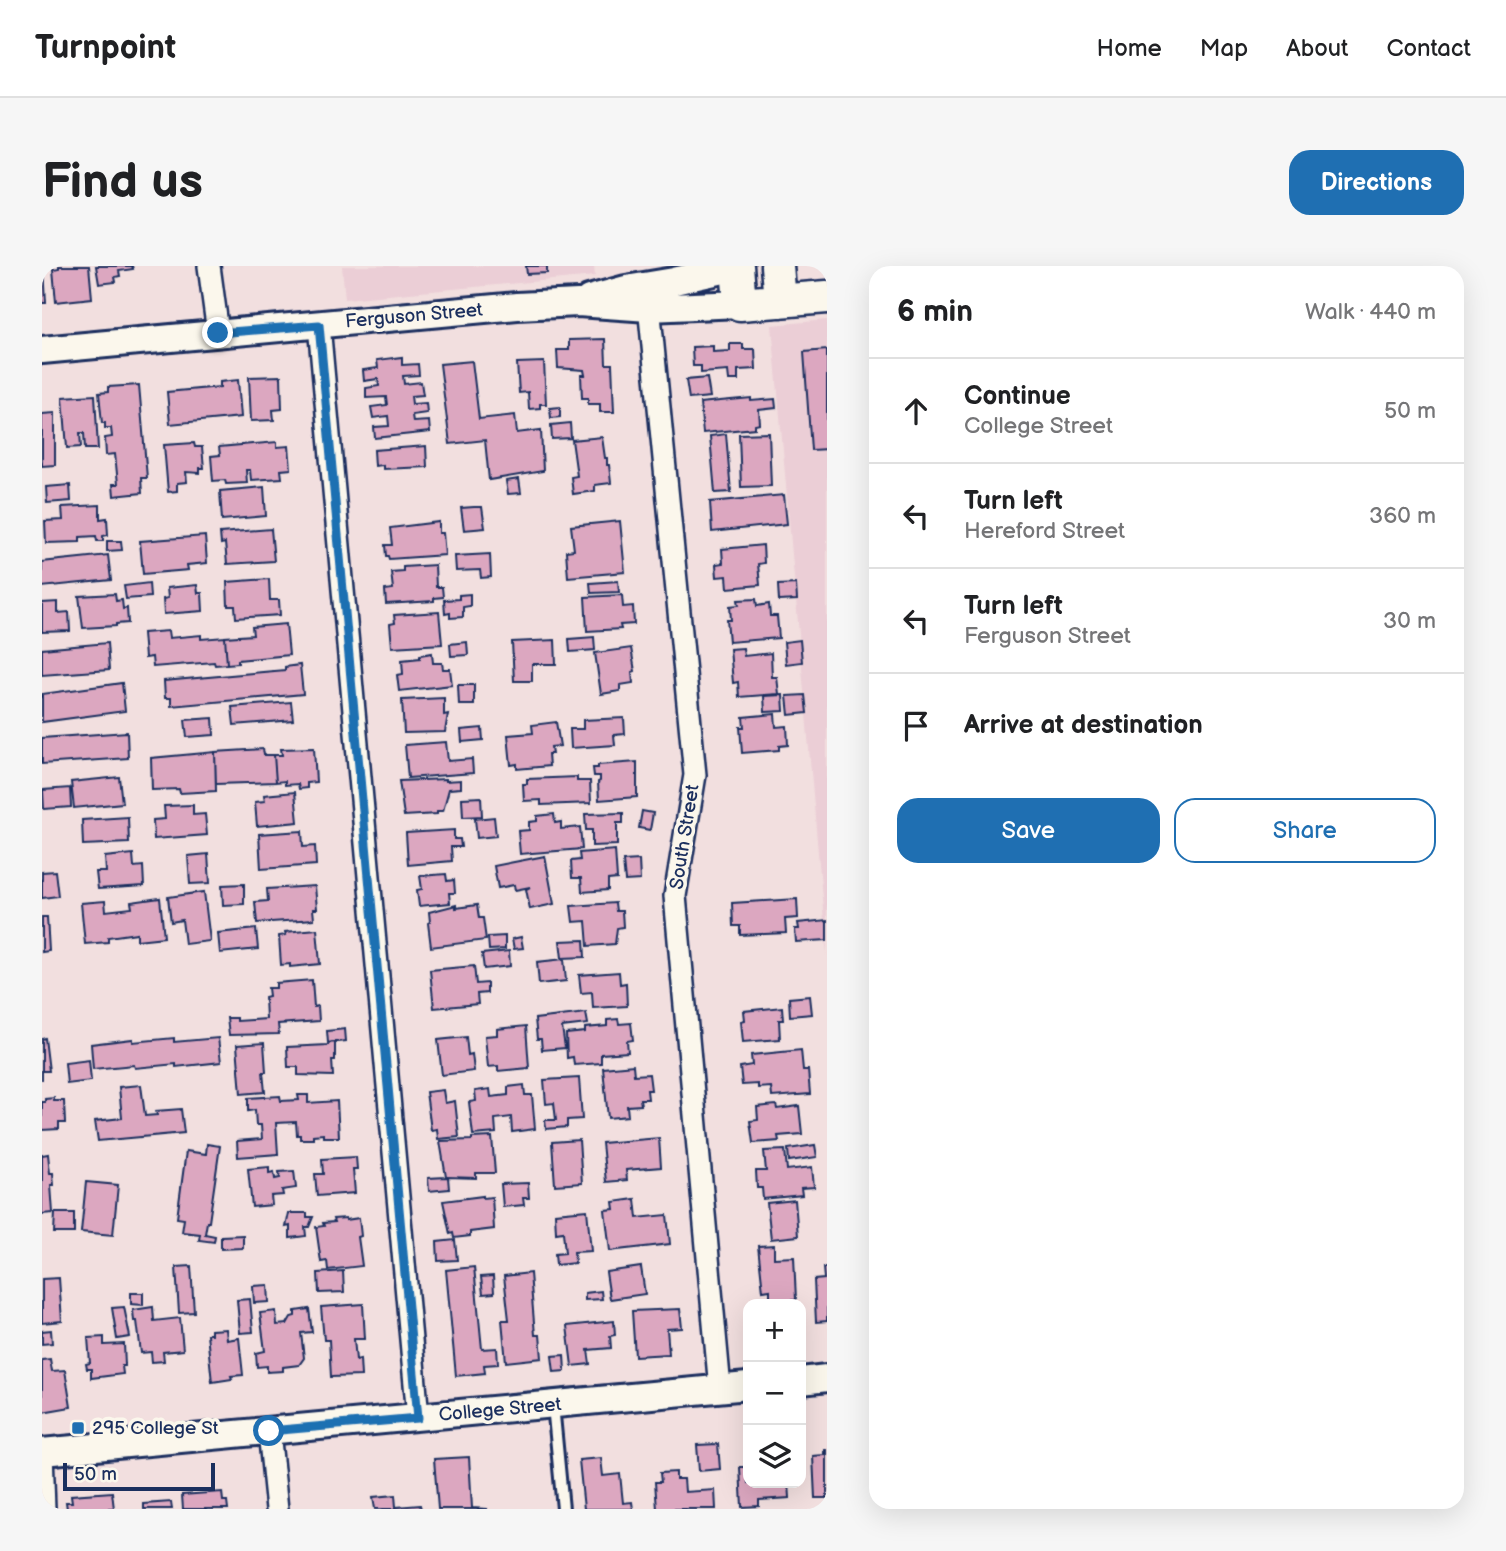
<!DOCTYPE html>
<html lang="en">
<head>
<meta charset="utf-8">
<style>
	body { margin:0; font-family:"Balsamiq Sans",sans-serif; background:#f6f6f6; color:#202124 }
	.controls { position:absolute; right:21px; bottom:21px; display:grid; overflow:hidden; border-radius:14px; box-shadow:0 7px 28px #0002 }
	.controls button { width:63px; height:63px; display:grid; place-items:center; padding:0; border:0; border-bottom:2px solid #e0e0e0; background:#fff; color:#202124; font:35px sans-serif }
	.scale { position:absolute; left:21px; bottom:18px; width:152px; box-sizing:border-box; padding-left:7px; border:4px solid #1b2f5e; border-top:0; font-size:19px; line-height:24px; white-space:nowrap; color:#1b2f5e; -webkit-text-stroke:5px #fbf7ec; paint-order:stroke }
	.stop { position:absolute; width:21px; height:21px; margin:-16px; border:5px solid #1f6fb2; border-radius:50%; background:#fff }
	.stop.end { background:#1f6fb2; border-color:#fff; box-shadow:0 2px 7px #0008 }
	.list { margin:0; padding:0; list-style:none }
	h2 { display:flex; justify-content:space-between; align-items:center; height:91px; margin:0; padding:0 28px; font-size:30px }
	h2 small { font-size:23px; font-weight:400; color:#757577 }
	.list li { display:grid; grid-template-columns:46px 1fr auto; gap:21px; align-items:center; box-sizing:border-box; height:105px; padding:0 28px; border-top:2px solid #e0e0e0 }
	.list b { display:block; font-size:26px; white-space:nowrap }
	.list p { margin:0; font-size:23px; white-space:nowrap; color:#757577 }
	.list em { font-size:23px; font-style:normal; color:#757577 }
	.actions { display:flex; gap:14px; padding:21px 28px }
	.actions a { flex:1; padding:16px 0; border:2px solid #1f6fb2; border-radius:21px; text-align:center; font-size:24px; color:#1f6fb2 }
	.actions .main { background:#1f6fb2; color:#fff }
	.icon { flex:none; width:38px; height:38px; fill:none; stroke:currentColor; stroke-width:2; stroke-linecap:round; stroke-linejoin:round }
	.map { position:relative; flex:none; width:785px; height:1243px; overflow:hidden; border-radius:21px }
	header { display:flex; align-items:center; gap:42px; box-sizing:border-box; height:98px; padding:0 35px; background:#fff; border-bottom:2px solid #e0e0e0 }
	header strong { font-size:33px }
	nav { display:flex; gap:38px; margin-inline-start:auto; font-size:24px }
	.intro { display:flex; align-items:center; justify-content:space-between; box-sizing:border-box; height:168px; padding:0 42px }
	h1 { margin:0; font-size:49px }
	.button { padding:18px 32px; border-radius:21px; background:#1f6fb2; color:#fff; font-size:24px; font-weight:700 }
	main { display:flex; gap:42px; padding:0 42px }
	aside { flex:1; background:#fff; border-radius:21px; box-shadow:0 7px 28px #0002 }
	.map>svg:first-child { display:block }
	.built { fill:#ebced6 }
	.building { fill:#dca7c0; stroke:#1b2f5e; stroke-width:2 }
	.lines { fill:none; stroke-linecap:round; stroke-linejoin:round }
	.service-casing { stroke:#1b2f5e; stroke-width:16 }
	.minor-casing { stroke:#1b2f5e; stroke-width:26 }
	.tertiary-casing { stroke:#1b2f5e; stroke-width:32 }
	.secondary-casing { stroke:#1b2f5e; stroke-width:37 }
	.service { stroke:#fbf7ec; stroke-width:10 }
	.minor { stroke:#fbf7ec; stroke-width:21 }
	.tertiary { stroke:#fbf7ec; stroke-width:26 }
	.secondary { stroke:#fbf7ec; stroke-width:32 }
	.route { stroke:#1f6fb2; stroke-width:9 }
	.poi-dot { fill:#1f6fb2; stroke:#fbf7ec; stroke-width:2.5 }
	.labels { text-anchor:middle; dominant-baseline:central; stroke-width:7; stroke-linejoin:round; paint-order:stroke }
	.street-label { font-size:19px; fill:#1b2f5e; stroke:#fbf7ec }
	.poi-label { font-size:19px; fill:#1b2f5e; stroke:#fbf7ec; text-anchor:start }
</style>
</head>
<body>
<header>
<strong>Turnpoint</strong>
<nav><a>Home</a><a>Map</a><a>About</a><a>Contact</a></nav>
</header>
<div class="intro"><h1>Find us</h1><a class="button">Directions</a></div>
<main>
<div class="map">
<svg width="785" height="1243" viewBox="0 0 785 1243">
	<rect width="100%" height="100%" fill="#f2dfdf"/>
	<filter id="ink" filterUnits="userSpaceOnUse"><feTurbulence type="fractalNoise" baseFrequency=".0143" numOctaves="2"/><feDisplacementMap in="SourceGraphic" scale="14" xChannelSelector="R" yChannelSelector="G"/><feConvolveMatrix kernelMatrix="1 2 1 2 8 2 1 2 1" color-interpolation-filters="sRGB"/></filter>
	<g filter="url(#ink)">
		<path class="built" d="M300 0H552L553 10 303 33Z
			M785 54V689L730 59Z"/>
		<path class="building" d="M0 0H2L4 37H0Z
			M17 0H47L50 32 14 36 11 3 17 2Z
			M54 0H90L91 3 77 5 78 10 73 11 74 16 57 18Z
			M484 0H505V7L485 8Z
			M563 73 564 98H570L572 146H558V138H546V132H540L539 109H543L542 104 516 102 515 84H527V74Z
			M688 78H701V83H713L714 103 696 104V114H687L686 105 659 107V100H651L650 81 671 80V86L688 85Z
			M785 84V183L769 184 762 86Z
			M360 91V99L376 98 377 109 361 110 362 118 379 116 381 129 369 130 370 138 384 137 385 147 370 149 371 156 387 155 388 166 333 172 332 161 347 160 346 150 331 152 329 141 345 139 344 131 324 132V122L337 120 336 113 322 115 321 104 336 102 335 94Z
			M430 95 437 153 473 149 475 167 499 164 501 205 447 214 443 174 408 178 398 98Z
			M502 96 504 138H498V142L487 143 486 126 477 127 475 97Z
			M239 110 240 143 231 144 232 154 209 155 207 111Z
			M665 112 668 131 647 133 644 114Z
			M196 114 199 151 128 158 125 126 178 121V116Z
			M97 119 105 212H99L100 227 72 230 71 218H76L73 188 64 189 63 172 70 171 69 162H63V157H60L57 127 66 126V121Z
			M53 129 56 183H43L42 167H38L39 181 25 182 21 131Z
			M709 132V135L733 133 734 142 717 144 718 158 713 159V162L661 167 658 137Z
			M518 141V151L509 152 508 142Z
			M13 147V199L0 200V148Z
			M528 157 529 172 510 173 509 159Z
			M727 167 729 220 699 221 697 168Z
			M684 168 689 226 673 227 668 170Z
			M560 171 563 192H565V199H567L569 217 553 219V225L531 228 529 211 535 210 530 174Z
			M235 176V181L247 180 249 203 239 204 240 212 209 214 208 204H204L205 217 184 218 183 214 171 215 169 190 178 189 177 181Z
			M152 177 153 181H160L162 202H158V207L144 206 145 216 135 217V225L126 226 122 179Z
			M384 180 385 201 341 203V199L333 200 332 184Z
			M477 213 479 227 466 228 464 215Z
			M28 219 29 235 5 237 4 221Z
			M222 221 224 250 180 254 178 225Z
			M742 229 745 258 670 266 668 236Z
			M58 239V253L65 252 66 269 61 270V275H55L54 270 38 271V276L4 277 3 255 21 254 20 241Z
			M432 241H440L443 262 422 264 419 242Z
			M578 255 583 306 526 311 524 285 532 284 529 260Z
			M397 256V267H401L403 289 347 293 346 290H344L343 279H350L348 262Z
			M229 263 232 295 185 298 183 277 179 278 178 267Z
			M163 270 165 297 145 299 146 304 101 308 98 275Z
			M65 275H79L80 284 65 285Z
			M721 279 722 297 716 298 718 319 686 322 685 310 675 311 674 298 681 297 680 283Z
			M448 288 449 311 439 312 438 304 414 305 413 290Z
			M66 289 69 314 0 321V296Z
			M393 299 394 321H400L401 331 392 332V335L344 338 343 324 351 323 349 306 361 305V301Z
			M227 313 228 334H237L238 349 194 352 193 340H186L185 316Z
			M576 315 577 326 549 327 548 317Z
			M107 317 108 331 84 333 82 320Z
			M754 318 755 334 737 335 736 319Z
			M155 319 156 327H160L161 345 122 348 121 333 126 332 125 322Z
			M73 328 74 335 80 334 81 343 85 342 86 357 74 358V360L41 362 37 330Z
			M428 328V340L421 341V351L408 352V347L403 348 402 334 417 333V329Z
			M580 329 581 341 591 340 592 358 578 359 579 363 545 365 543 331Z
			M714 333 715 340 727 338 728 350H735L737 372 687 376 685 354H689L688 340 697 339 696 334Z
			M16 336V347L27 346 28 365 0 366V337Z
			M397 346 400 378 350 381 348 358 353 357 352 349Z
			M244 358 247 389 196 394V397L185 398 183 371 211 369 210 361Z
			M126 365 127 372 159 369V373L183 371 185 398 173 399 172 396 111 401 110 391 103 392 101 367Z
			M552 371 553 384 528 386 527 373Z
			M513 374 514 398H490V415H472L470 376Z
			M758 374 760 396 744 398 742 376Z
			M425 376 426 389 409 390 408 378Z
			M65 377 67 404 0 409V383Z
			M589 382 593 405 590 406 591 417 578 419V425L559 428 553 387Z
			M701 382 702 390 729 387 730 411H735L737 428 697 431 696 416 691 417 688 383Z
			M390 387 391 397H400L401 403H408L410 419 357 425 355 409 361 408 360 394 378 392V389Z
			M258 399 261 428 129 440V432H123L122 415 243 404V401Z
			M80 417 83 445 0 456V428Z
			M416 419H432V439H417Z
			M741 429 742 445 723 446 722 430Z
			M763 429 765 447 747 449 745 430Z
			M402 432V449L406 448 403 466 362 467 360 434Z
			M249 436 251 454 192 459 190 441Z
			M733 448 734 461 745 460 746 479 737 480V484L700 487 698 461H702L701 451Z
			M171 452 172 469 145 471 143 454Z
			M582 452 583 468 572 469 573 479 529 482 528 463H541V454Z
			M514 456 518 480 509 481 510 488H506L507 500 475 503V498L469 499 466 469 491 467 490 459Z
			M440 462 441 474 420 476 419 464Z
			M85 466 86 492 0 498V472Z
			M404 476 406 495 430 493 431 507 366 512 363 479Z
			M272 482 274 516 265 517V522L257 523 256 518 243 519V515L234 516 232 489H240L239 483Z
			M221 483 222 489H232L234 516 174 518 173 486Z
			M173 486 174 525 138 527 137 523 110 524 109 492Z
			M595 496V531L557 534 556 516 558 515V510H552L551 502H556V499Z
			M77 511 80 537 32 542 29 516Z
			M535 511V515H548L549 537 499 539V534L482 535 481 518H485V513Z
			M404 513V515L419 514V522L407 523 401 545H395V548L362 550 357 515Z
			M28 522 29 541 2 543 1 524Z
			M253 526 256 556 215 560 213 536 223 535 222 529Z
			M439 531 440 550 421 551 420 532Z
			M151 539V549L163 548 165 569 112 573 111 554 123 553 122 540Z
			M600 545 611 547 608 564 597 562Z
			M581 547V557H575V579L550 580V564H544L543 548Z
			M512 548 513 557 519 556V563L538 561 540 583 478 588 476 565 487 564V556L495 555V550Z
			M86 551 87 577 41 579 40 554Z
			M452 551 454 570 435 572 433 553Z
			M412 564V573H418L419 581H409L410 595 366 599 364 567Z
			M260 565 261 581 273 580 274 599 219 603 217 568Z
			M573 584 575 613 566 614V624L540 626 539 612H530L529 595 538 594 537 587Z
			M91 588 92 601 101 600 102 620 56 623 54 606H64L63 591Z
			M166 588 168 617 148 618 146 590Z
			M503 590 512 638 488 643 484 623 488 621 473 624 472 619 456 622 452 600Z
			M597 594 598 614 583 615 581 595Z
			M13 605 16 630 0 632V606Z
			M404 608 405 615 412 614 413 627H407L408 637 377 640 375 624 380 623 378 610Z
			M202 618V638L181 639 180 619Z
			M273 620 275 643H271L272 653 215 657 213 636 226 635 225 623Z
			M162 626 168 675 143 678 140 654 129 656 126 631Z
			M118 632 122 671 95 674V667L66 671V676L43 678 39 637 63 635 64 645 90 642 89 636Z
			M755 633 756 652 743 653 744 667 698 669V660H691L690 637Z
			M573 637 574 645H580L581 661 575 662 573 678 546 680 544 655 531 656 529 640Z
			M414 639V642L435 639 437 652H441L444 674 389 681 386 657 388 656 387 646Z
			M0 651H5L7 685 0 686Z
			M785 654V674L754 676 753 663H757L756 657Z
			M214 663 216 683 178 687 176 667Z
			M275 663 278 698 248 701V698L239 699 237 670 244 669 243 666Z
			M463 670V683L447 684 446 671Z
			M479 671 481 682 472 683 470 673Z
			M542 674 543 691 520 692 518 675Z
			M467 685 468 700 442 703 440 688Z
			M522 693 524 715 497 718 495 696Z
			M432 700 434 718 445 717V727L435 728 436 738 392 742 388 704Z
			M577 706 578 718 584 717 585 740 551 742 550 726 539 727 537 709Z
			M270 714 272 741 276 740 277 755 236 758 237 768 187 769 185 752H195V755L224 753 223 731 227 730 226 722H234V717Z
			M768 730 770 748 748 750 747 732Z
			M740 741 741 754H737L738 773 701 776 699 755 703 754 702 745Z
			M544 747 546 758 520 761 523 782 500 784 499 773H495L493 753Z
			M576 753 577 758 589 757 591 774 585 775 586 786 559 788V797L532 799 531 791 525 792 524 768 543 766V762L565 760V754Z
			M484 760 487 802 456 805V800L446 801 443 770 455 769V763Z
			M303 763 304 775 286 777 285 765Z
			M424 771 426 789 430 788 432 805 400 809 396 774Z
			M3 772 7 805H0V814V773Z
			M132 772V776L176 772 179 796 134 801V798L93 802 92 799 51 803 49 778 91 773V776Z
			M293 776V794H290L291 810 256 809V801H246L245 781 286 779V777Z
			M222 777 224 806H221L223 826 199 828 195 779Z
			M759 784 761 804H766L768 828 730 831 729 821 716 822V818L700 819 698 801 710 799 709 789Z
			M47 794 49 815 25 818 23 797Z
			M591 799 592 809 607 808 609 824H605L606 833H598L599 839 585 840 586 850 566 852 561 802Z
			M537 812 540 853 525 854V861L504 863 503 854H514L512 837 504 838 502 814Z
			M99 819 103 850 115 849 114 845 139 843 142 867 56 875 53 855 80 852 77 821Z
			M482 819 483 829H490L493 863 470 866 469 851 453 853 454 867 431 869 427 836 434 835 433 825 448 823 449 831 466 829V821Z
			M401 824 403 837 413 835 417 871 396 873 395 863 389 864 384 826Z
			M256 829H266V837L295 835 297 871H281V868L271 869V873H258V869H255L254 856 234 857 236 888 196 891 195 875 220 873 219 859H214L213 844 206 845V832L238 830 239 835 257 834Z
			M12 832V835H22L23 857H17V863L0 864V836H3V833Z
			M734 839 735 843 757 840 760 868 736 870 737 875 711 877 708 855 716 854 715 841Z
			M450 871 453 907H434V912L406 911 407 923 387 925 386 912 404 911 398 875 430 874V872Z
			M617 872 619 901 584 904 585 914 564 916 560 877Z
			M537 874 540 917 513 919 510 876Z
			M165 878 178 880 167 956H165L163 968 173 970 172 976 157 974 158 968 140 966 142 953 135 952 144 885 164 888Z
			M773 879 775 891 747 895 746 883Z
			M743 884 745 904 770 901 772 921 759 922 760 929 721 933 720 922H715L714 905H724L722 885Z
			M6 888 8 907H11L12 919H9L11 947 0 948V889Z
			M314 891 315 903H311L313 927 275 930 273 908H281L280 893Z
			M227 901V907L232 906 233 913 238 912 237 906 252 905 254 922 240 924 241 929 229 930 230 939 210 941 206 903Z
			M44 916 76 919 71 969 39 966Z
			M486 917 487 932H481L482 939 461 941 459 918Z
			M441 930V932L450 931 452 963 428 966V970L412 972 411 967 408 968 401 935Z
			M593 933 595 952 625 949 628 978 568 985 563 944 572 943 571 936Z
			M753 934 756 970 729 973 725 937Z
			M545 944 549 985 532 986 533 997 514 999 513 988 523 987 521 966 514 967 513 947Z
			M13 947H32V967H12Z
			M247 947H265V951H271L267 961H263L264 970 248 972V960L244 961Z
			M304 952V954L317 952 319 970 316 971 320 1000 286 1004 285 995 279 996 274 961 282 960 281 957 292 956 291 953Z
			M201 969V982L179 983V970Z
			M413 974 415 994 396 995 395 976Z
			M732 979V992L752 991 754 1034 728 1036V1024L721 1025 716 980Z
			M149 1000 152 1046 137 1047 134 1001Z
			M432 1001 440 1083 455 1082 456 1098 442 1099 443 1107 414 1110 404 1004Z
			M599 1001 603 1028 568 1033 564 1006Z
			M781 1002H785V1055L774 1056 772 1014 782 1013Z
			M301 1005 302 1026 277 1027 276 1007Z
			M488 1007 493 1069H498L500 1092 464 1096 460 1054H467L462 1010Z
			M451 1010 452 1027 441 1028 439 1011Z
			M17 1012 20 1055 0 1057V1013Z
			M226 1019 227 1036 212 1037 211 1020Z
			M559 1025 560 1033 543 1034V1027Z
			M89 1027H101V1039L89 1038Z
			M208 1033 211 1066 198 1067 195 1034Z
			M321 1038 323 1073H312L314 1094 318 1093 319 1110 289 1111 287 1074H282L279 1041Z
			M82 1041 88 1071 75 1073 70 1042Z
			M111 1041 112 1055 138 1052 141 1084 121 1086 122 1095 110 1096 109 1086 99 1087 95 1055H92L91 1044Z
			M267 1043 270 1066 259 1067 262 1092 257 1099 241 1101V1105L225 1106V1100L215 1101 214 1087 223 1085 218 1047 234 1045 235 1059 245 1058 249 1051 253 1050V1045Z
			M638 1043 640 1062 625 1063 627 1088 593 1090 590 1045Z
			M572 1055 573 1069 568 1070 569 1082 546 1084 548 1098 530 1100 525 1060Z
			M184 1063 185 1074 197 1072 201 1109 189 1110 190 1113 170 1116 165 1068H169V1064Z
			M9 1064 10 1077 0 1078V1065Z
			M62 1071V1079L82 1078 83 1100H80L81 1108 49 1112V1103H45L44 1098 48 1097 46 1072Z
			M522 1089 523 1105 512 1106 510 1090Z
			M8 1093 10 1105 23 1104 29 1141 0 1146V1094Z
			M676 1178 678 1203 657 1205 655 1179Z
			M783 1184H785V1232H773L771 1190 783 1189Z
			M427 1191 430 1242 446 1243H396L392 1193Z
			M559 1192 561 1210 578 1208 581 1237 590 1236 591 1243H542L537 1194Z
			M698 1201H706V1217H747L748 1232 717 1234V1240L700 1241Z
			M634 1206V1213H642L643 1226 673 1224 674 1243H615L613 1216H619L618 1207Z
			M70 1226 72 1243H25L24 1236H30L29 1229Z
			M180 1226 181 1235H185L186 1243H141L140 1229Z
			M353 1229 354 1241 378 1239 379 1243H333L331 1231Z
			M129 1236 130 1243H102V1238Z"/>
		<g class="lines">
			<defs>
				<path id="service" d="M511 1139 521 1243"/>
				<path id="minor" d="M167 0 176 67
					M606 29 653 509 633 630 678 1123
					M277 59 376 1151
					M227 1165 235 1243
					M0 1186 2 1243"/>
				<path id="tertiary" d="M547 33 584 23 632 15 695 1
					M0 84 475 40 536 37 607 42 698 38
					M759 1115 785 1112
					M0 1186 706 1120"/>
				<path id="secondary" d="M695 0 698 38 785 31
					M735 0 738 35"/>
			</defs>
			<use href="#service" class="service-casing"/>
			<use href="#minor" class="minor-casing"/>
			<use href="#tertiary" class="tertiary-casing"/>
			<use href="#secondary" class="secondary-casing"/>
			<use href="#service" class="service"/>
			<use href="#minor" class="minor"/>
			<use href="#tertiary" class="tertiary"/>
			<use href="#secondary" class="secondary"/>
		</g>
	</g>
	<g class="lines" filter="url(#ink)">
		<path class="route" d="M176 67 277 59 376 1152 227 1165"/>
	</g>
	<rect class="poi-dot" x="29" y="1155" width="14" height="14" rx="3.5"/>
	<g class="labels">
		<g class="street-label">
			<text transform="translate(372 50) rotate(-5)">Ferguson Street</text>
			<text transform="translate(643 571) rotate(-81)">South Street</text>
			<text transform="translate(458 1144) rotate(-5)">College Street</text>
		</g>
		<g class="poi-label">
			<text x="50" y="1162">295 College St</text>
		</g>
	</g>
</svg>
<div class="controls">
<button>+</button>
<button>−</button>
<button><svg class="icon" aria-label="layers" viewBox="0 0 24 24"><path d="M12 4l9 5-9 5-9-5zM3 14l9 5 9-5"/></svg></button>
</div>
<div class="scale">50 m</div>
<div class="stop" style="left:227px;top:1165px"></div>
<div class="stop end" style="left:176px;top:67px"></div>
</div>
<aside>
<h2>6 min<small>Walk · 440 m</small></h2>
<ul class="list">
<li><svg class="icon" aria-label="ahead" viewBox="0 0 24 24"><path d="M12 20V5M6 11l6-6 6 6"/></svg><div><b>Continue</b><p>College Street</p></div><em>50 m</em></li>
<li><svg class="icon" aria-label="left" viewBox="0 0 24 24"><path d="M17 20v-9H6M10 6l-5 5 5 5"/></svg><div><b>Turn left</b><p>Hereford Street</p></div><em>360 m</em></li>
<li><svg class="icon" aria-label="left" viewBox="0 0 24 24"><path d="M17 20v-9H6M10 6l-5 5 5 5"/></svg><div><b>Turn left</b><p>Ferguson Street</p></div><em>30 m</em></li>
<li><svg class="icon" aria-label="arrive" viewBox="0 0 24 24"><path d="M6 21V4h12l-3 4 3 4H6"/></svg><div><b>Arrive at destination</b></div></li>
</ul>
<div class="actions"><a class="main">Save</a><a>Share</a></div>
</aside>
</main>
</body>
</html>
